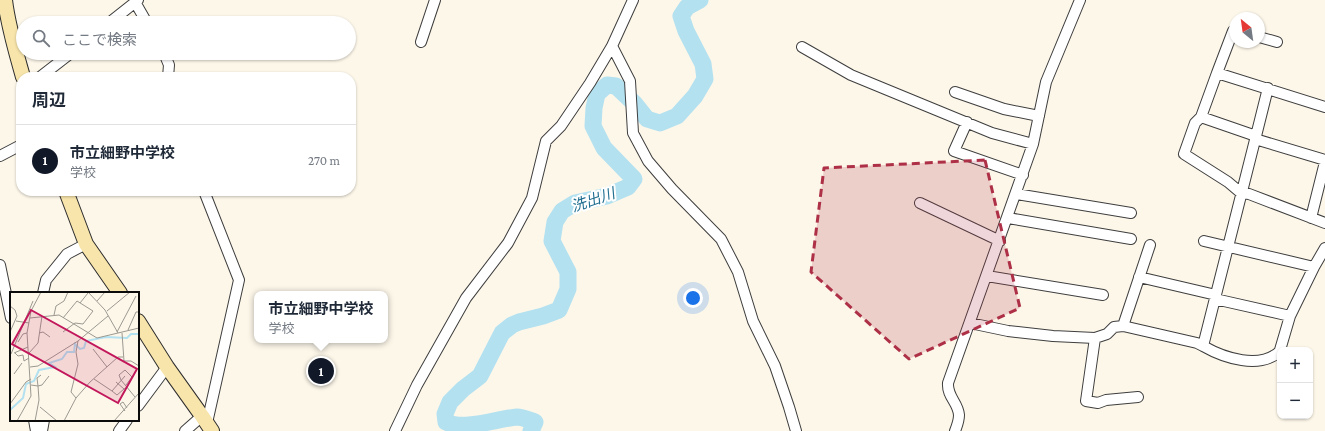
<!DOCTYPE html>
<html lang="ja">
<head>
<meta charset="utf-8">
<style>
	body { margin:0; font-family:"Crimson Pro","Noto Sans JP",serif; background:#f6f6f7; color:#1f2937 }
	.controls { position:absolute; right:12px; bottom:12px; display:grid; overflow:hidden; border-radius:8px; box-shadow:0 1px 3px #0004 }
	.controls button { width:36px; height:36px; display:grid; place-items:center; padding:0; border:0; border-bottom:1px solid #e0e1e3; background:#fff; color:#1f2937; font:20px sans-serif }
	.compass { position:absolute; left:1229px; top:12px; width:36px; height:36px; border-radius:50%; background:#fff; box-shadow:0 1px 3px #0004; rotate:331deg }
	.you { position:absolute; left:693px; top:298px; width:14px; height:14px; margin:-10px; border:3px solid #fff; border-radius:50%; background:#1a73e8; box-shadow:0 0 0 6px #1a73e833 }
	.badge { display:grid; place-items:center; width:26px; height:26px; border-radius:50%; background:#111827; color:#fff; font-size:13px; font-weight:700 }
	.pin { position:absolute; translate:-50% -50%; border:2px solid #fff; box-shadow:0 1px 4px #0006 }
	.popup { position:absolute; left:254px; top:291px; width:134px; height:52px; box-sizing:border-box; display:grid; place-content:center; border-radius:8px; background:#fff; filter:drop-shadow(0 1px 3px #0005); font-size:13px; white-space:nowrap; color:#747a83 }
	.popup b { font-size:15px; color:#1f2937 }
	.popup::after { content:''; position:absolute; left:50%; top:100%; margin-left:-8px; border:8px solid transparent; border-top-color:#fff }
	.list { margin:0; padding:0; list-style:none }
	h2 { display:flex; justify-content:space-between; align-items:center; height:52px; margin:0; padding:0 16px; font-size:17px }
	h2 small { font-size:13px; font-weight:400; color:#747a83 }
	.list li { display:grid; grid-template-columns:26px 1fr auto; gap:12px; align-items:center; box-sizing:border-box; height:72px; padding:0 16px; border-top:1px solid #e0e1e3 }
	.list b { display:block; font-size:15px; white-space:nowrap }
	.list p { margin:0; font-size:13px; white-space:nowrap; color:#747a83 }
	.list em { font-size:13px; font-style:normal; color:#747a83 }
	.icon { flex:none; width:22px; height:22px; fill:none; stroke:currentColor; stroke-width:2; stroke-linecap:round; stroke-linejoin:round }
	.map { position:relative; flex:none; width:1325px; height:431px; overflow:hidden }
	.search { position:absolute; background:#fff; box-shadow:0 1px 3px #0004; left:16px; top:16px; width:340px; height:44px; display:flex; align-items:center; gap:10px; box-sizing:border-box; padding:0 14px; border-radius:22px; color:#747a83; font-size:15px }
	.panel { position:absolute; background:#fff; box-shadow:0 1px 3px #0004; left:16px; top:72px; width:340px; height:124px; border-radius:16px }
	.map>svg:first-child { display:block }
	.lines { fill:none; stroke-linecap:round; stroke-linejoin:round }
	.river { stroke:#b3e1f0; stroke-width:17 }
	.street-casing { stroke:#3e3e3e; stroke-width:12 }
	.secondary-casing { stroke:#2d2d2d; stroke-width:16 }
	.street { stroke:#fff; stroke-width:10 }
	.secondary { stroke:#f8e5ab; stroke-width:14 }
	.marked { fill:#ad3047; fill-opacity:0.2; stroke:#ad3047; stroke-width:3; stroke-dasharray:8 5; stroke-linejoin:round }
	.labels { text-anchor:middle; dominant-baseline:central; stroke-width:4; stroke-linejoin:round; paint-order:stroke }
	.water-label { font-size:15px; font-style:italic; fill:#206e90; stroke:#fff }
	.inset-river { fill:none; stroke:#b3e1f0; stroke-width:2 }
	.inset-road { fill:none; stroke:#9c9991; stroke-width:1 }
	.view { fill:#c2185b; fill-opacity:0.15; stroke:#c2185b; stroke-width:2 }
	.inset-edge { fill:none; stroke:#0b0b0b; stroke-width:2 }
</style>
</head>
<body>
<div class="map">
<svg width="1325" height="431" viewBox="0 0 1325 431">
	<rect width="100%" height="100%" fill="#fdf7ea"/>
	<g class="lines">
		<path class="river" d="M531 431 535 422C529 420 522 417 517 417 496 419 464 431 446 422L445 414 450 402 463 389 480 376 502 333 512 325 519 322 543 316 559 310 568 289V272L552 241 555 222 562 211 575 203 607 196 628 187 634 179 604 148 593 126 594 108 597 94 607 85 616 86 635 104 647 119 660 123 677 116 695 96 705 79 703 64 686 31 681 16 687 7 700 0"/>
		<defs>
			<path id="street" d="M633 0 612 46 630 81 633 133 648 161 672 189 721 239 738 272 753 321 775 366 789 407 796 431
				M135 2 147 23
				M109 23 138 0
				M1259 37 1277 42
				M421 42 435 0
				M802 47 851 75 992 133 1033 144
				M164 53 169 65 168 77
				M1217 73 1233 31H1235
				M40 77 71 53
				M955 92 1004 109 1039 116
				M1325 107 1217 73 1201 117 1195 123 1184 154 1228 182 1241 193 1249 194 1325 223
				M1201 117 1256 136 1268 88
				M967 122 954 151 1023 175
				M1255 139 1325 160
				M0 156 21 145
				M204 191 239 280 207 423
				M1016 194 1131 213
				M920 203 1000 241
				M1008 218 1131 239
				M1311 218 1325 162
				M1204 241 1314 267 1325 248
				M0 265 11 318
				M987 276 1103 295
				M1139 277 1216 295
				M43 293 46 280 67 254 86 244
				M1215 299 1290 316
				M970 323 1008 331 1053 336 1095 338 1107 334 1114 327 1123 326 1197 343 1203 346 1256 136
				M1123 326 1150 245
				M1095 338 1086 401 1098 403 1106 400 1138 397
				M1203 346C1224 358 1260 370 1280 351
				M1280 350 1290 316 1314 267
				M138 406 167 367
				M34 420 36 431
				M42 431 44 420
				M119 431 127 420
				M185 431 202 416
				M395 431 417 385 466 298 508 243 532 198 546 141 561 126 590 83 612 46
				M955 431C957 426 959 420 959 415 958 402 947 397 948 383L1033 144 1046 82 1080 0"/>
			<path id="secondary" d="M5 0C8 26 16 52 23 77
				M66 191 86 244 120 293
				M138 321 167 367 202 416 212 431"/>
		</defs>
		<use href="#street" class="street-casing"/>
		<use href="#secondary" class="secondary-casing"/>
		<use href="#street" class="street"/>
		<use href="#secondary" class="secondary"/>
	</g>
	<path class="marked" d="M985 160 1020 308 909 359 811 272 824 168Z"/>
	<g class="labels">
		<g class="water-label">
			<text transform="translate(593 200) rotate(-19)">洗出川</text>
		</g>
	</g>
	<g transform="translate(10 292)">
		<rect width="129" height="129" fill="#fdf7ea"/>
		<path class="inset-river" d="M0 118 13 106 16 92 24 89 29 78 45 75 39 71 52 67 57 60H64L65 52 70 57 74 56 76 49 96 45 117 46 121 42H129"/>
		<path class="inset-road" d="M78 0 95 18 108 41M87 9 95 0M70 11 78 1M0 14 5 18 7 24 0 40M97 19 120 0M44 23 46 14 54 9 58 0M20 26 49 23 87 46 129 36M6 29 19 31M118 38 126 20H129M53 40 65 31 73 32 83 19 67 9 53 26M107 40 126 4M29 41 33 40 40 45M112 41 114 69H121L129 74M8 50 13 42 17 41M83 57 97 75M4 61 18 55M5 61 8 64 13 63 14 69 19 66M19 61 28 51 32 24M1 62 23 9M20 75 28 74 68 49M4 82 12 71M31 83 27 86 28 94 32 93 39 84M84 87 102 99 115 84M106 90 114 97 117 95M21 93 28 94 29 108 25 129M116 93 122 85 115 78 109 83 111 88 125 105M102 99 107 103 114 97M66 106 61 100 68 72 66 60 68 49 98 24M0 112 16 90 21 87M30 115 47 129M115 119 110 112 113 110 117 116M7 129 21 104 17 41 21 19 31 0M54 129 66 106 80 90 108 65H113M104 129 129 101"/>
		<path class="view" d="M21 18 127 77 108 111 2 52Z"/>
		<rect width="129" height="129" class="inset-edge"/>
	</g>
</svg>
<div class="controls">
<button>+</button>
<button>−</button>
</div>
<svg class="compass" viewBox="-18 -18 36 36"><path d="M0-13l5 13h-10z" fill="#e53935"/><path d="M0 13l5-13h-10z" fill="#747a83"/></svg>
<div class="you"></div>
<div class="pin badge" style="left:321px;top:371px">1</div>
<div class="popup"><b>市立細野中学校</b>学校</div>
<div class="search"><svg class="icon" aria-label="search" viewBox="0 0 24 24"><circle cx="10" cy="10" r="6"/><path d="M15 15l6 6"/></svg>ここで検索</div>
<section class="panel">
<h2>周辺<small></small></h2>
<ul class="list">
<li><span class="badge">1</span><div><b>市立細野中学校</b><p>学校</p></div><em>270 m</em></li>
</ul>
</section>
</div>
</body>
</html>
